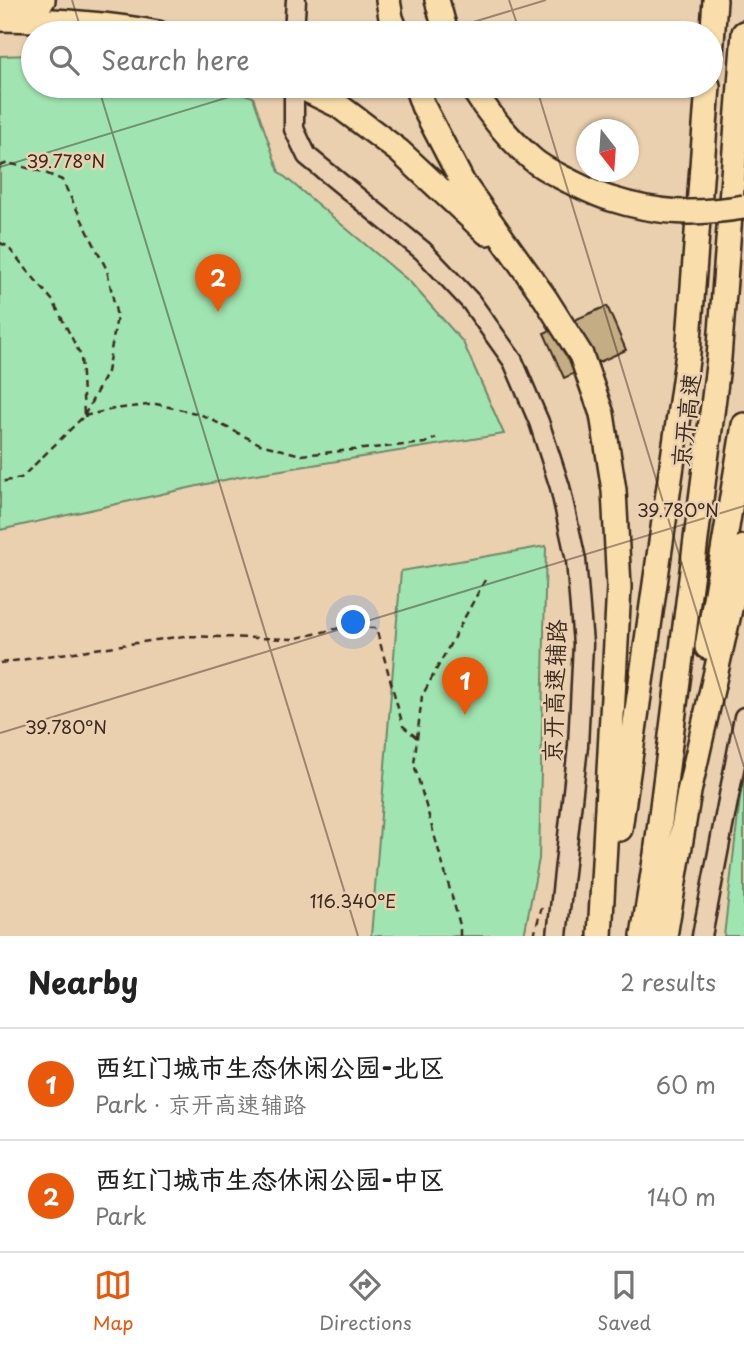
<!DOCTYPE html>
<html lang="en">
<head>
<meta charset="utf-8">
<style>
	body { margin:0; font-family:"Playpen Sans","LXGW WenKai TC",sans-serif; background:#f2f2f2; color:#222 }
	.compass { position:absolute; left:576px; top:119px; width:63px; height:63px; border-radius:50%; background:#fff; box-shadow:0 2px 5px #0004; rotate:163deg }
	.you { position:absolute; left:354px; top:623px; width:24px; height:24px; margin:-18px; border:5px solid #fff; border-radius:50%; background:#1a73e8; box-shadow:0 0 0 10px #1a73e833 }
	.badge { display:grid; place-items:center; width:46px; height:46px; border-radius:50%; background:#ea580c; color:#fff; font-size:23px; font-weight:700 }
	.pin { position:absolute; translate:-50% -58px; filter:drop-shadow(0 2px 4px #0008) }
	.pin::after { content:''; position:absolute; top:37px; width:24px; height:21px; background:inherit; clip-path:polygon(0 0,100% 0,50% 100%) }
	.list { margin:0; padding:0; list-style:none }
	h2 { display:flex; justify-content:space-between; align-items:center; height:91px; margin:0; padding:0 28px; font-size:30px }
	h2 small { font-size:23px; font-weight:400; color:#767676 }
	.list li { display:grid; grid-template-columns:46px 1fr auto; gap:21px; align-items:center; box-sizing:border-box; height:112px; padding:0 28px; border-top:2px solid #e0e0e0 }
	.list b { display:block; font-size:26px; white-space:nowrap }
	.list p { margin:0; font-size:23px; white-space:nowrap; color:#767676 }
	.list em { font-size:23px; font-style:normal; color:#767676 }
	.icon { flex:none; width:38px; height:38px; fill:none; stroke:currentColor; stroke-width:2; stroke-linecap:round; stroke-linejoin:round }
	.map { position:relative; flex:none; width:744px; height:936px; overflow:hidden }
	.search { position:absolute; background:#fff; box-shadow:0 2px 5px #0004; left:21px; right:21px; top:21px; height:77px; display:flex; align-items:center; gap:18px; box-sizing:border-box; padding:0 24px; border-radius:38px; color:#767676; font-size:26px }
	.sheet { height:315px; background:#fff }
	nav { display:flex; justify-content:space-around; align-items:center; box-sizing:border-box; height:98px; border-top:2px solid #e0e0e0; background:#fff; font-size:19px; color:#767676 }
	nav a { display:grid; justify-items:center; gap:4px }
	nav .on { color:#ea580c }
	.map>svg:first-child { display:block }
	.green { fill:#a0e5b1; stroke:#6e8868; stroke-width:2 }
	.building { fill:#c4ac84; stroke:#3b2a1e; stroke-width:2 }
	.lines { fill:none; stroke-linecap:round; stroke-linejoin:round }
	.secondary-casing { stroke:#3b2a1e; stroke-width:23 }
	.motorway-casing { stroke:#3b2a1e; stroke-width:28 }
	.path { stroke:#3b2a1e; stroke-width:2.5; stroke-dasharray:7 5; stroke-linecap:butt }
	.secondary { stroke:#ebd0b2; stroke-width:18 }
	.motorway { stroke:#f9deab; stroke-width:23 }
	.motorway-bridge-casing { stroke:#3b2a1e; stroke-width:28; stroke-linecap:butt }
	.motorway-bridge { stroke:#f9deab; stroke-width:23 }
	.ticks { fill:none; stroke:#3b2a1e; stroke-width:2; stroke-opacity:0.45 }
	.labels { text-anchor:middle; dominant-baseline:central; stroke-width:5; stroke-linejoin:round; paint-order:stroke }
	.street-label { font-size:24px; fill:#3b2a1e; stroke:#ebd0b2 }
	.ticks-label { font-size:18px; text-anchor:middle; fill:#3b2a1e; stroke:#ebd0b2; stroke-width:5; stroke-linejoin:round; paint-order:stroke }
</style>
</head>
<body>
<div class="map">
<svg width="744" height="936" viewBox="0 0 744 936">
	<rect width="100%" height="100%" fill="#ebd0af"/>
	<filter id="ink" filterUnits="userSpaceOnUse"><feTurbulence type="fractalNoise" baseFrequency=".0143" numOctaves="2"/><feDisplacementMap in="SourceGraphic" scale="14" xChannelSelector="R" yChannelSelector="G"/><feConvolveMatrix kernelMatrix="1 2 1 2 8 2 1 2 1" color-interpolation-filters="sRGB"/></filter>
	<g filter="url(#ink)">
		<path class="green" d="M33 55V86H221L253 97 279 172 410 282 463 342 504 434 238 477 0 530V56Z
			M546 546 539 859 524 936H371L401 571Z
			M744 776V936H724L741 790Z"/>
		<path class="building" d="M607 306 626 350 564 378 544 333Z"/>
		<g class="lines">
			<defs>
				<path id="secondary" d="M294 33 296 0
					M294 86V129L307 156 423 251 471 302 513 361 539 422 560 487 576 560 583 644 578 746 557 936
					M702 936 744 717"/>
				<path id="motorway" d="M388 0 391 18 397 33
					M437 0 446 33
					M0 8 43 0
					M0 19C54 20 104 23 158 33
					M711 56 715 0
					M298 86 339 106 399 151 487 233
					M416 86 423 106 463 183 545 298 581 355 602 414 614 490 619 587 600 936
					M471 86C487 112 509 139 532 159 543 169 558 175 571 182
					M707 647 744 425
					M620 829 688 353 708 86
					M643 936 656 854 719 358 744 33
					M665 936 689 792 744 547"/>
			</defs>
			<use href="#secondary" class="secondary-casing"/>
			<use href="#motorway" class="motorway-casing"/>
			<path class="path" d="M0 166 8 163 43 172 62 180 107 270 117 317 107 372 84 416
				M0 243 7 246 53 301 81 356 84 416 21 478 0 482
				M84 416 114 409 156 404 200 414 260 444 301 455 425 443 436 438
				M0 663 184 636 293 639 344 627 376 628 403 726 417 738
				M460 936V925L414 764 422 696 485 580
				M534 936 540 913 542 908"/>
			<use href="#secondary" class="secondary"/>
			<use href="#motorway" class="motorway"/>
			<defs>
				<path id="motorway-bridge" d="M571 182C584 188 597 195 611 199 658 214 696 215 744 207"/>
			</defs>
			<use href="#motorway-bridge" class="motorway-bridge-casing"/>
			<use href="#motorway-bridge" class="motorway-bridge"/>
		</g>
	</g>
	<path class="ticks" d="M72 0 82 33M509 0 520 33M437 33 546 0M98 86 358 936M536 86 744 767M0 167 265 86M0 733 744 506"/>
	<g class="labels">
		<g class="street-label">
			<text transform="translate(685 420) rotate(-83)">京开高速</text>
			<text transform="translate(553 691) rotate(-88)">京开高速辅路</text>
		</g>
	</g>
	<g class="ticks-label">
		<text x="66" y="168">39.778°N</text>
		<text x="678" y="517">39.780°N</text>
		<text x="66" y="734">39.780°N</text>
		<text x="353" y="908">116.340°E</text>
	</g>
</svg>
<svg class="compass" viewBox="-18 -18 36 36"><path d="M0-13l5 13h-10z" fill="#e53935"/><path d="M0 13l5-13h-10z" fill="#767676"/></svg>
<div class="you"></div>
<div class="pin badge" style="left:465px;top:715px">1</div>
<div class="pin badge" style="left:218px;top:312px">2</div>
<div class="search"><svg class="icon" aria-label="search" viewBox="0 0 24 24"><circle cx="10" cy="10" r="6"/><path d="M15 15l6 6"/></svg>Search here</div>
</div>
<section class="sheet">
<h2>Nearby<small>2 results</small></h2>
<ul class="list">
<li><span class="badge">1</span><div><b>西红门城市生态休闲公园-北区</b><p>Park · 京开高速辅路</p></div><em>60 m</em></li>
<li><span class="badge">2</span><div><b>西红门城市生态休闲公园-中区</b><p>Park</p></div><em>140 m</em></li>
</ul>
</section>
<nav>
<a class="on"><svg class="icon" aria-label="map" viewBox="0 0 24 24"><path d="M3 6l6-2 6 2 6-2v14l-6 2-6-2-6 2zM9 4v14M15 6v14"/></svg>Map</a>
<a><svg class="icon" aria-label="directions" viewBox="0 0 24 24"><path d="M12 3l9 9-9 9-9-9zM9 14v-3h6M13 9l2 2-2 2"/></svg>Directions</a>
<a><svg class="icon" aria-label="saved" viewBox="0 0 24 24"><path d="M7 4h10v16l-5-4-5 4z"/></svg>Saved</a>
</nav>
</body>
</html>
